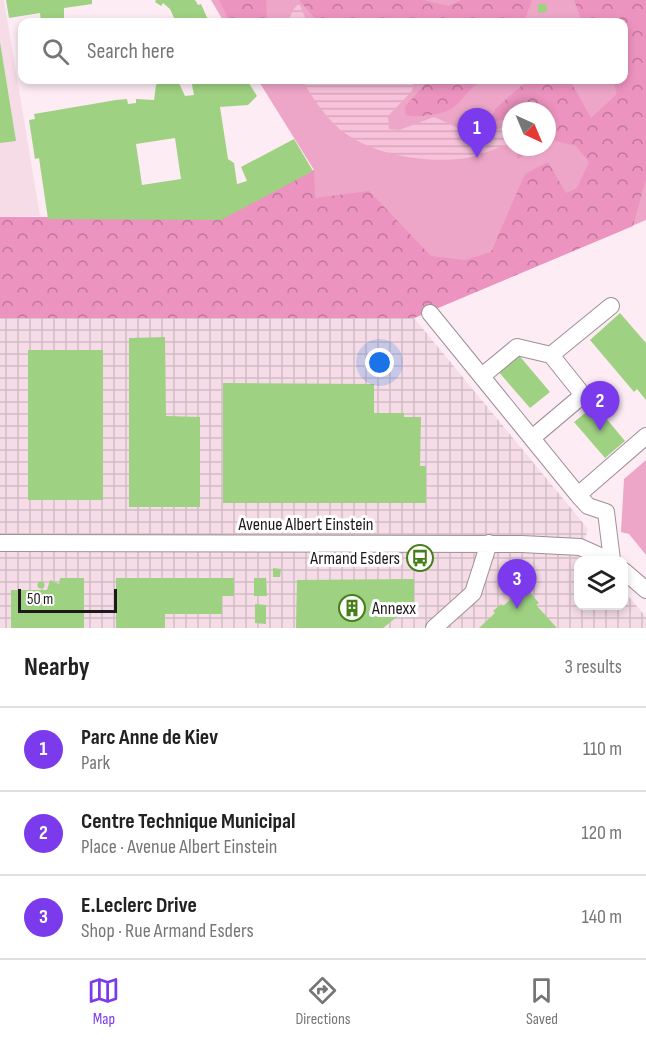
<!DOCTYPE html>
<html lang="en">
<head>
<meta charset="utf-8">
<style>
	body { margin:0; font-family:"Sofia Sans Condensed",sans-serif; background:#f6f6f6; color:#222 }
	.controls { position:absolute; right:18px; bottom:18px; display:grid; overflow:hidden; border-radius:12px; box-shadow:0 3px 9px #0003 }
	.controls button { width:54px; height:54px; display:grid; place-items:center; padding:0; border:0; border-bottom:2px solid #e0e0e0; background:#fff; color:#222; font:30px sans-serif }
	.compass { position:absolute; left:502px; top:102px; width:54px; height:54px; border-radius:50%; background:#fff; box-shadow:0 3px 9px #0003; rotate:136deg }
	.scale { position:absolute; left:18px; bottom:15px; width:99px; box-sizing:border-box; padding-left:6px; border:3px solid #1f191b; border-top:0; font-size:16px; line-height:21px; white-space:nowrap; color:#1f191b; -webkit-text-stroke:4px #fff; paint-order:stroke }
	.you { position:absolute; left:380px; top:363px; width:21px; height:21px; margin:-15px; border:4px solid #fff; border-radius:50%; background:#1a73e8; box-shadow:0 0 0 9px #1a73e833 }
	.badge { display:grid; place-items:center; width:39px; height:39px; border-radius:50%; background:#7c3aed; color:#fff; font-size:20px; font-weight:700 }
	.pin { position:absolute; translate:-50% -50px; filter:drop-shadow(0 2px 3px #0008) }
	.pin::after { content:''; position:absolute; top:32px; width:21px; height:18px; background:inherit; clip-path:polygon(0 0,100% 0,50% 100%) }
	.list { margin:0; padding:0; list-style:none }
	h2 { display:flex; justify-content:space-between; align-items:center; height:78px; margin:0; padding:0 24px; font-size:26px }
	h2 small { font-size:20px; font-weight:400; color:#767676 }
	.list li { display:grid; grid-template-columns:39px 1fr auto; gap:18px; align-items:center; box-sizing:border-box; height:84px; padding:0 24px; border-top:2px solid #e0e0e0 }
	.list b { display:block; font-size:22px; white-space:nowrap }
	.list p { margin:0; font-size:20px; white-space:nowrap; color:#767676 }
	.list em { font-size:20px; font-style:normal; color:#767676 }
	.icon { flex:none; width:33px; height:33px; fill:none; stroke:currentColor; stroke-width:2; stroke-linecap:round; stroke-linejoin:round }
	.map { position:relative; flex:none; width:646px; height:628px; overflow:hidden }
	.search { position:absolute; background:#fff; box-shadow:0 3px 9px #0003; left:18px; right:18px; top:18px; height:66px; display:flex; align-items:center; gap:15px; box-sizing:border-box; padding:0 21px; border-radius:12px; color:#767676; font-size:22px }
	.sheet { height:330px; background:#fff }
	nav { display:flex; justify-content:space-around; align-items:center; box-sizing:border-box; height:84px; border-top:2px solid #e0e0e0; background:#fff; font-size:16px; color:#767676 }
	nav a { display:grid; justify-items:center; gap:3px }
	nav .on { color:#7c3aed }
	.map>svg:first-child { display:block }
	.built { fill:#f5dce7 }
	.industrial { fill:url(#industrial-grid) }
	.green { fill:#eda6c7; fill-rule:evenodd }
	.forest { fill:url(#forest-crowns) }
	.water { fill:url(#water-rules) }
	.building { fill:#9fd182; fill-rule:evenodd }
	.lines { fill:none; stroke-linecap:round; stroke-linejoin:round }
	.minor-casing { stroke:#9f8f96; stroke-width:18 }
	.minor { stroke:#fff; stroke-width:16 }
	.labels { text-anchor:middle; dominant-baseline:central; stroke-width:6; stroke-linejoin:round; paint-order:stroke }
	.street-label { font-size:18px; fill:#1f191b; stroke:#fff }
	.poi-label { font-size:18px; fill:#1f191b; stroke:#fff; text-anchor:end }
</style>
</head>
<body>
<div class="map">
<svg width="646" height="628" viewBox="0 0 646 628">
	<defs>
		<pattern id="industrial-grid" width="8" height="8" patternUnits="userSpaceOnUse" patternTransform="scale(1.5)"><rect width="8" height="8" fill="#f5dce7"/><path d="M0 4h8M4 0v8" fill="none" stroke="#d2bcc6"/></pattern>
		<pattern id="forest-crowns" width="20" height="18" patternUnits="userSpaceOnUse" patternTransform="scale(1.5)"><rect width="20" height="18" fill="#ec93bf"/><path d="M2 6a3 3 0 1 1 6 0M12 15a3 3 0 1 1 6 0" fill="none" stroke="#bf779a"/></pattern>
		<pattern id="water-rules" width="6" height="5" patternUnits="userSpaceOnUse" patternTransform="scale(1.5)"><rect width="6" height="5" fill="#f9c2db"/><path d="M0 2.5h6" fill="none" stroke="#d5a6bb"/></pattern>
	</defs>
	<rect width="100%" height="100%" fill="#fdecf3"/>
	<path class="built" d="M0 0H4L40 216 0 217Z"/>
	<path class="industrial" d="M0 318H414L588 529 578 560V606H624V591L646 617V628H0Z"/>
	<path class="green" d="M211 0H646V220L414 318H0V217L220 218 314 170 258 80H624V22H224ZM511 111H547V147H511Z
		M646 460V555L629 534 621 532 624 479Z"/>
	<path class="forest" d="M219 0H266L267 22H230Z
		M299 0H423L448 6 461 0H532L524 22H318Z
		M574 0H646V179L633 226 414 318H0V217L220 218 314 170 315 198 369 191 431 256 465 260 491 252 525 174 548 162 566 193 577 188 589 162 576 146 556 141 547 145V111H511V119L490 122 495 109 528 80H570L591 118 617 94 613 80H624V22H582Z
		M424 80H486C470 85 466 97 454 107 445 115 417 118 406 115L405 107 426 83Z
		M518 147H543L517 159Z"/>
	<path class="water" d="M299 3 307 22H288L293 10Z
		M302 80H414L412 91 388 116 389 129 399 130 434 117 474 135 511 126V143C497 148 482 155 467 158 425 164 367 155 335 125 322 112 311 95 302 80Z"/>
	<path class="building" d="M6 0H92V4L64 8V22H41L40 13 9 18Z
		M156 0H195L198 5 201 4 209 22H176L170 9 163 3 161 6 155 2Z
		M538 4H546L547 12 538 13Z
		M0 42 16 141 0 143Z
		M163 80 178 81 185 96 194 95 191 80H247L257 96 248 105 220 107 228 159 234 163 237 184 247 181 241 167 294 139 313 171 221 220 48 219 39 158 35 159 29 120 35 119 34 114 116 100 127 99 128 104 136 103V99L154 100 156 85ZM175 138 181 179 142 185 136 144Z
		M620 313 646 343V400L637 389 634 392 590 340Z
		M165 337 166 416 200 417V507H129V338Z
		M28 350H103V500H28Z
		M517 353 550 392 530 408 497 370Z
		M223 383 374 384V413H404V417H421L420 466H426V503H223Z
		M595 405 625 441 605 458 574 422Z
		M273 568 281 569 280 577H273Z
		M60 578H84V628H11V590H47L50 580 59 584Z
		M116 578H234V596H222V614H165V628H116Z
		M254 578H266L267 596H254Z
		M414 579V603L383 628H296L297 580Z
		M37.5 585a3.5 3.5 0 1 1 7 0a3.5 3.5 0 1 1-7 0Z
		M525 587 539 603 536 605 557 628H479L495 613 493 611 501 604 503 606Z
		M255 604 266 605V624L255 623Z"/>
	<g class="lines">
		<defs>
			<path id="minor" d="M430 313 578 495 588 506 606 512 612 560
				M482 376 517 347 551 355
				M532 438 583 395 551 355 611 306
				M578 495 646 436
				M0 543 522 544 580 547 609 560
				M624 571 646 590
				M434 628 473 593 489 543"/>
		</defs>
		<use href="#minor" class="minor-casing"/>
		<use href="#minor" class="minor"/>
	</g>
	<defs>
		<symbol id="bus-ring" viewBox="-11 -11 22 22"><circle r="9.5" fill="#fff" stroke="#467e17" stroke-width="1.5"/><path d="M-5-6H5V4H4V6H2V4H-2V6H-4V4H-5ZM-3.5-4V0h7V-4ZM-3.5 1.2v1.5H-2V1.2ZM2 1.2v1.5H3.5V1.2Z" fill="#467e17"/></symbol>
		<symbol id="building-ring" viewBox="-11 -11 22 22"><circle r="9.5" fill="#fff" stroke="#467e17" stroke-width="1.5"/><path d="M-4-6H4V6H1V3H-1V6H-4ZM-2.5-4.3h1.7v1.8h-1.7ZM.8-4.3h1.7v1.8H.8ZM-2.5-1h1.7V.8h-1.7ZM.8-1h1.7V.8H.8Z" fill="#467e17"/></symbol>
	</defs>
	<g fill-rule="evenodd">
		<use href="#bus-ring" x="405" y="543" width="30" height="30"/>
		<use href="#building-ring" x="337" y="593" width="30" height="30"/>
	</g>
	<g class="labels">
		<g class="street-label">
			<text x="306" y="524">Avenue Albert Einstein</text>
		</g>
		<g class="poi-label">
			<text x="400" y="558">Armand Esders</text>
			<text x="372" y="608" text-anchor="start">Annexx</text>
		</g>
	</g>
</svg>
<div class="controls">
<button><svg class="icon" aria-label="layers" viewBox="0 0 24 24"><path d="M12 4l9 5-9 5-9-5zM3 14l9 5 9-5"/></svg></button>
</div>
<svg class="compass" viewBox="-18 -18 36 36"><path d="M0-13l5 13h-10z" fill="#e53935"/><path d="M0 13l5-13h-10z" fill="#767676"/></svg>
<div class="scale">50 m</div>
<div class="you"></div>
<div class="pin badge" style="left:477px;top:158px">1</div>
<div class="pin badge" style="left:600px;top:431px">2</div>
<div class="pin badge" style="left:517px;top:609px">3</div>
<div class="search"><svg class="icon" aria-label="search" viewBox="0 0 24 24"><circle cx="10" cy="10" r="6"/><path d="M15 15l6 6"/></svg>Search here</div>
</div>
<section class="sheet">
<h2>Nearby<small>3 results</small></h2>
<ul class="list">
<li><span class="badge">1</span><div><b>Parc Anne de Kiev</b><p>Park</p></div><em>110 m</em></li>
<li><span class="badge">2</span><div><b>Centre Technique Municipal</b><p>Place · Avenue Albert Einstein</p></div><em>120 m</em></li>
<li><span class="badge">3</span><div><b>E.Leclerc Drive</b><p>Shop · Rue Armand Esders</p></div><em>140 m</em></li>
</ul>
</section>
<nav>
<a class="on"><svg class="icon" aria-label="map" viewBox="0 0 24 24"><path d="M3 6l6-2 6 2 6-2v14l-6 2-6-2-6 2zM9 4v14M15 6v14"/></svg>Map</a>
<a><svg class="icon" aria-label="directions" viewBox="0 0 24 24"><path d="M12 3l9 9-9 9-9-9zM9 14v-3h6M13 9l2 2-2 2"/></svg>Directions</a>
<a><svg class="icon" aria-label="saved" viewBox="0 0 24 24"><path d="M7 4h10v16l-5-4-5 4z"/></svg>Saved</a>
</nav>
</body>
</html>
